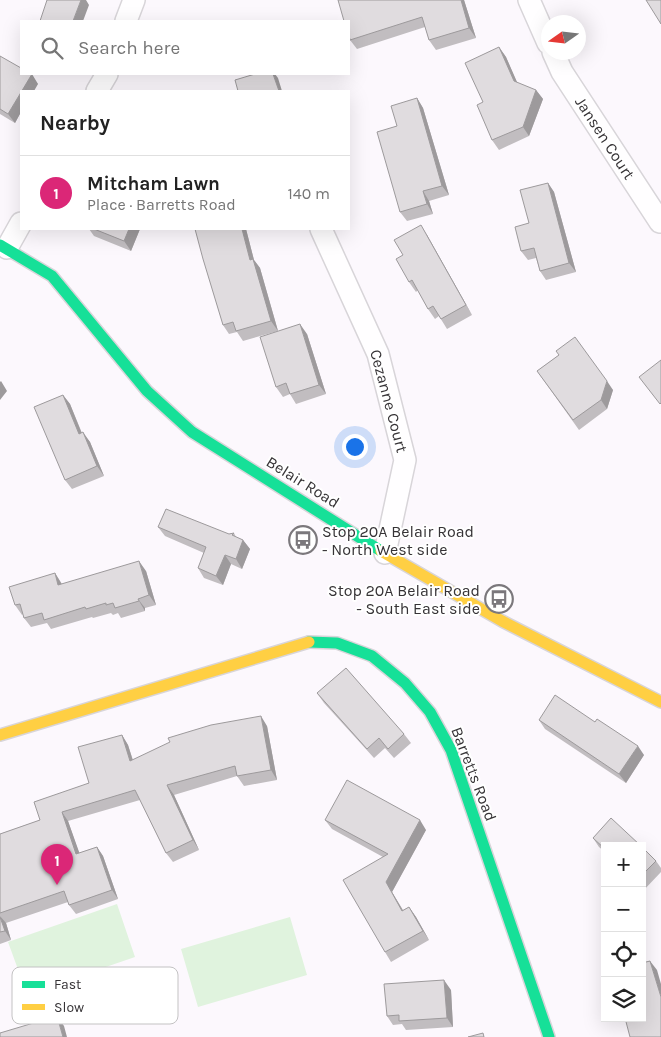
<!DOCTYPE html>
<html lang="en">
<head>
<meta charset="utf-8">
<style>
	body { margin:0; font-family:Karla,sans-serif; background:#f2f2f2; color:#222 }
	.controls { position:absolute; right:15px; bottom:15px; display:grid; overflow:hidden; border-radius:0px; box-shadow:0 5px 20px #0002 }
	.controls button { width:45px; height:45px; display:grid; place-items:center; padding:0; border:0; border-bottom:1px solid #e0e0e0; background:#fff; color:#222; font:25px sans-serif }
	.compass { position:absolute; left:541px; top:15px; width:45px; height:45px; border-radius:50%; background:#fff; box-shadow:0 5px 20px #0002; rotate:256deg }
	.you { position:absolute; left:354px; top:446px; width:18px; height:18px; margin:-12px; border:4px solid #fff; border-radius:50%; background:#1a73e8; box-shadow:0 0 0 8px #1a73e833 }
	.badge { display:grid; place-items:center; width:32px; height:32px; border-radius:50%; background:#db2777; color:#fff; font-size:16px; font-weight:700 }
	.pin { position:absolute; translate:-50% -41px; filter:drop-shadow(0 1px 2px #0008) }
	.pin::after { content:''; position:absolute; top:26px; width:18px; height:15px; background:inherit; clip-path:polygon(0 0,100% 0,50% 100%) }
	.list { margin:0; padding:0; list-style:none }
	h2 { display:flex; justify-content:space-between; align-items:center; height:65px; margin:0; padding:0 20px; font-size:21px }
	h2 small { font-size:16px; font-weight:400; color:#767676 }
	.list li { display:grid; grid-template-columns:32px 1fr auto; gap:15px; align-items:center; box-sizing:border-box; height:75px; padding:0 20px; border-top:1px solid #e0e0e0 }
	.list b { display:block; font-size:19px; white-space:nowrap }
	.list p { margin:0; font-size:16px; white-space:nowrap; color:#767676 }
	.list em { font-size:16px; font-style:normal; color:#767676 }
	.icon { flex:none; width:28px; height:28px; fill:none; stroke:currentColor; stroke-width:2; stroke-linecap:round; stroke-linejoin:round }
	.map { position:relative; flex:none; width:661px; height:1037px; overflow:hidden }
	.search { position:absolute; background:#fff; box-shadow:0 5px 20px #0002; left:20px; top:20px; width:330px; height:55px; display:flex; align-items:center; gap:12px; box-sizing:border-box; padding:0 18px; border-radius:0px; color:#767676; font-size:19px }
	.panel { position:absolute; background:#fff; box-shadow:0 5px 20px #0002; left:20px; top:90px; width:330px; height:140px; border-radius:0px }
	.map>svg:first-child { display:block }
	.green { fill:#e0f3de }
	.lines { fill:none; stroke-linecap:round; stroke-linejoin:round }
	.street-casing { stroke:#d8d5d9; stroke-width:24 }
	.fast-casing { stroke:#d8d5d9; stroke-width:14 }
	.slow-casing { stroke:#d8d5d9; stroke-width:14 }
	.street { stroke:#fffeff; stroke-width:21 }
	.fast { stroke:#16e098; stroke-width:11 }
	.slow { stroke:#ffcf43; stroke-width:11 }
	.wall { fill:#c1bdc0 }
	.shaded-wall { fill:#9d9a9c }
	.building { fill:#e0dcdf; stroke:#9d9a9c }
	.labels { text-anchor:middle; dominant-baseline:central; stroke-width:4; stroke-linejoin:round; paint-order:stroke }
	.street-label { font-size:16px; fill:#363336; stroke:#fff }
	.poi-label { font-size:16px; fill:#363336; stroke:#fff; text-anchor:start }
	.key { fill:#fff; stroke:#c3c2c3; stroke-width:1 }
	.key-label { font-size:14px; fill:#363336 }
</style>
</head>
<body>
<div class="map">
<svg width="661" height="1037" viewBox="0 0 661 1037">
	<rect width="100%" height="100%" fill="#fcf8fd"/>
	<path class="green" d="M117 904 135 957 27 994 8 942Z
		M290 917 307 975 198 1007 181 949Z"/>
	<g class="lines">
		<defs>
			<path id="street" d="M529 0 548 43
				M126 21 134 0
				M553 52 562 72 660 222
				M97 91 107 74
				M321 229 378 354 405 460 385 553
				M7 248 21 223"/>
			<path id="fast" d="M0 245 52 276 147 391 192 432 381 551
				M309 642 337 643 372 656 405 683 430 712 451 750 549 1037"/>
			<path id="slow" d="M381 551 502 621 661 702
				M0 735 309 642"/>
		</defs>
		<use href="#street" class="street-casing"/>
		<use href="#fast" class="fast-casing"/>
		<use href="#slow" class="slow-casing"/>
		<use href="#street" class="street"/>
		<use href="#fast" class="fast"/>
		<use href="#slow" class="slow"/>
	</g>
	<path class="wall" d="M464 0 476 38 436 50 429 40 425 27 357 49 350 40Z
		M499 47 506 57 517 83 536 90 543 99 529 136 499 150 492 140 483 102Z
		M0 56 38 84 21 91V112L15 123 0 114Z
		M417 98 423 108 449 195 429 201 433 214 407 221 400 212 397 126Z
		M548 183 554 192 576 272 546 280 540 271 536 258 528 260 521 251Z
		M89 229H140L131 251 94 236Z
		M195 229H246L254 260 260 268 278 331 243 341 237 332 229 334 223 325Z
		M427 235 472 315 447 329 439 316 435 319 428 309 418 290 416 292 409 282 403 255Z
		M307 334 326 394 296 404 290 394 283 397 276 387Z
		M559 355 613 390 607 409 579 430 537 371Z
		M63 395 70 404 82 433 90 442 104 476 72 489 65 480Z
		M158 527 229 534 234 533 236 537 243 540 250 549 242 569 231 564 223 585 204 578 198 568 204 553 165 536Z
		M146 571 156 605 145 608V611L121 618 118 613 113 615 111 613 93 618 92 617 51 629 47 623 31 627 24 618 23 614 22 615 15 605 55 573 62 584Z
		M317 693 404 734 411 743 394 758 385 748 374 758 324 703Z
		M539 720 644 755 626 783 545 729Z
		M267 726 277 780 244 786 237 776 174 795 199 850 173 862 166 853 140 800 68 821 79 853 97 847 103 856 118 899 76 914 69 905 68 902 6 923 11 940 0 944V834L40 820 89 783 122 735 128 745 133 760Z
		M325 820 426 830 392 892 403 910 409 907 416 917 429 940 391 962 385 952 383 857 332 829Z
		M593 838 605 846V852L599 847Z
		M642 847 656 861 661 868V872L642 892Z
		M451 990 453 1027 406 1030 402 1024 393 1025 387 1016Z"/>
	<path class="shaded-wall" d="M81 0H86L89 5 83 21H73Z
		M461 0H464L476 38 469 28Z
		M499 47 506 57 521 91 514 81Z
		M32 74 38 84 34 91H21Z
		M273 74H275L278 78 282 91H279Z
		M536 90 543 99 529 136 523 127Z
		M21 92V112L15 123 8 114Z
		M417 98 423 108 449 195 442 186Z
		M548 183 554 192 576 272 569 263Z
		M423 191 429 201 433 214 427 204Z
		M421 225 427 235 472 315 466 305Z
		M129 229H140L131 251 124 241Z
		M242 229H246L254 260 260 268 278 331 271 321 250 260Z
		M300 324 307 334 326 394 319 385Z
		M1 381 7 391 0 400V382Z
		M607 381 613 390 607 409 601 400Z
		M63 395 70 404 86 444 79 434Z
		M83 432 90 442 104 476 97 466Z
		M243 540 250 549 242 569 236 559Z
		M225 555 231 564 223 585 216 576Z
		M139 561 146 571 156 605 149 595Z
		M55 573 61 583 65 595 58 585Z
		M138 599 145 608V611L139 601Z
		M261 716 267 726 277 780 271 770Z
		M122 735 128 745 136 771 130 761Z
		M638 746 644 755 626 783 619 774Z
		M167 785 174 795 199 850 193 840Z
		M62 812 68 821 83 863 76 854Z
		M420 820 426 830 392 892 409 921 402 911 386 882Z
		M97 847 103 856 118 899 112 890Z
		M409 907 416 917 429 940 423 931Z
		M0 916 6 923 11 940 5 931Z
		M650 961 657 970 661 984V997Z
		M444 980 451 990 453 1027 447 1018Z
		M57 1016 64 1026 67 1037H63Z"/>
	<path class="building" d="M47 0H81L73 21H40Z
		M338 0H461L469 28 429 40 422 17 350 40 349 35V21H344Z
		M646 0H661V24Z
		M499 47 514 81 536 90 523 127 492 140 477 105 483 102 465 63Z
		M0 56 21 68V74H32L8 114 0 109Z
		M255 74H273L279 91H238L235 80Z
		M417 98 442 186 423 191 427 204 400 212 377 132 397 126 391 106Z
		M548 183 569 263 540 271 534 248 521 251 515 227 529 223 520 190Z
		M421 225 466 305 441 319 433 306 428 309 412 280 409 282 396 259 403 255 394 240Z
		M94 229H129L124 241Z
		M195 229H242L250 260 253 259 271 321 236 331 233 322 223 325 203 259Z
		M300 324 319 385 290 394 286 383 276 387 260 337Z
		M575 337 607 381 601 400 573 420 537 371 559 355 556 351Z
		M661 360V403L660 404 639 377Z
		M63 395 79 434 83 432 97 466 65 480 34 407Z
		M166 509 229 534 234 533 232 535 243 540 236 559 225 555 216 576 198 568 206 547 158 527Z
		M139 561 149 595 138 599 139 601 115 608 113 603 106 605V603L86 609 85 607 44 620 42 613 24 618 20 604 15 605 9 587 55 573 58 585Z
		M346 668 404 734 388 749 379 738 367 749 317 693Z
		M555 695 595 722 597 719 638 746 619 774 539 720Z
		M261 716 271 770 237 776 235 766 167 785 193 840 166 853 135 790 62 812 76 854 97 847 112 890 69 905 64 891 0 913V834L40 820 34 802 89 783 78 747 122 735 130 761 170 742 168 738 211 725Z
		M347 780 420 820 386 882 402 911 409 907 423 931 385 952 343 880 388 854 325 820Z
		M611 818 641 846H605V849L593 838Z
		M642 847 656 861 642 875Z
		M0 917 5 931 0 932Z
		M650 961 661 997V1037H630L625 1018H642V963Z
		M444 980 447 1018 399 1021V1015L387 1016 384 984Z
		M57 1016 63 1037H0V1033Z
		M483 1033 484 1037H468Z"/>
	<defs>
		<symbol id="bus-ring" viewBox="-11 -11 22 22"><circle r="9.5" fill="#fff" stroke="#7b787c" stroke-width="1.5"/><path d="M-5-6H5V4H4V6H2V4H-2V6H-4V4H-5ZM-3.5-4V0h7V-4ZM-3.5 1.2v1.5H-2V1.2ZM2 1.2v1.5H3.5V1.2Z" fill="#7b787c"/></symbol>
	</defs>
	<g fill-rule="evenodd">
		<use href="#bus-ring" x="287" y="524" width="32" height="32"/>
		<use href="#bus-ring" x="483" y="583" width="32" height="32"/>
	</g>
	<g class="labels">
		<g class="street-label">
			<text transform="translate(605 138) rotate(57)">Jansen Court</text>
			<text transform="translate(389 401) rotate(75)">Cezanne Court</text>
			<text transform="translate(303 482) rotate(32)">Belair Road</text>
			<text transform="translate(474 774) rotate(69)">Barretts Road</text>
		</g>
		<g class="poi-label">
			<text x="322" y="531">Stop 20A Belair Road<tspan x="322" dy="18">- North West side</tspan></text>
			<text x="480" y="590" text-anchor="end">Stop 20A Belair Road<tspan x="480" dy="18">- South East side</tspan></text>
		</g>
	</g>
	<rect x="12" y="967" width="166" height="57" rx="8" class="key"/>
	<rect x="22" y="981" width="23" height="7" fill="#16e098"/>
	<rect x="22" y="1004" width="23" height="6" fill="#ffcf43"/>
	<g class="key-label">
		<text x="54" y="989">Fast</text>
		<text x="54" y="1012">Slow</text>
	</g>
</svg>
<div class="controls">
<button>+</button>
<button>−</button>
<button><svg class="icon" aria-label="locate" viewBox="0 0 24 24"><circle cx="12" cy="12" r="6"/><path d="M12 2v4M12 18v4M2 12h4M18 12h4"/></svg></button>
<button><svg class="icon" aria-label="layers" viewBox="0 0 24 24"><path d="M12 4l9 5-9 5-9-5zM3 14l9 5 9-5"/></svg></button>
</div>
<svg class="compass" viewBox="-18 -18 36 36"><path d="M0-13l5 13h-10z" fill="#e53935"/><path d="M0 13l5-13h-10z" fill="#767676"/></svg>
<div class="you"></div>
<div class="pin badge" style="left:57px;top:885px">1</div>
<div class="search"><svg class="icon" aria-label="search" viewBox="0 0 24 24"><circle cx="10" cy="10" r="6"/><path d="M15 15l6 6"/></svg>Search here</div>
<section class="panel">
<h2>Nearby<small></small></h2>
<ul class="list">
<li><span class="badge">1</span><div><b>Mitcham Lawn</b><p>Place · Barretts Road</p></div><em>140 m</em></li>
</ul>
</section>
</div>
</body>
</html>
